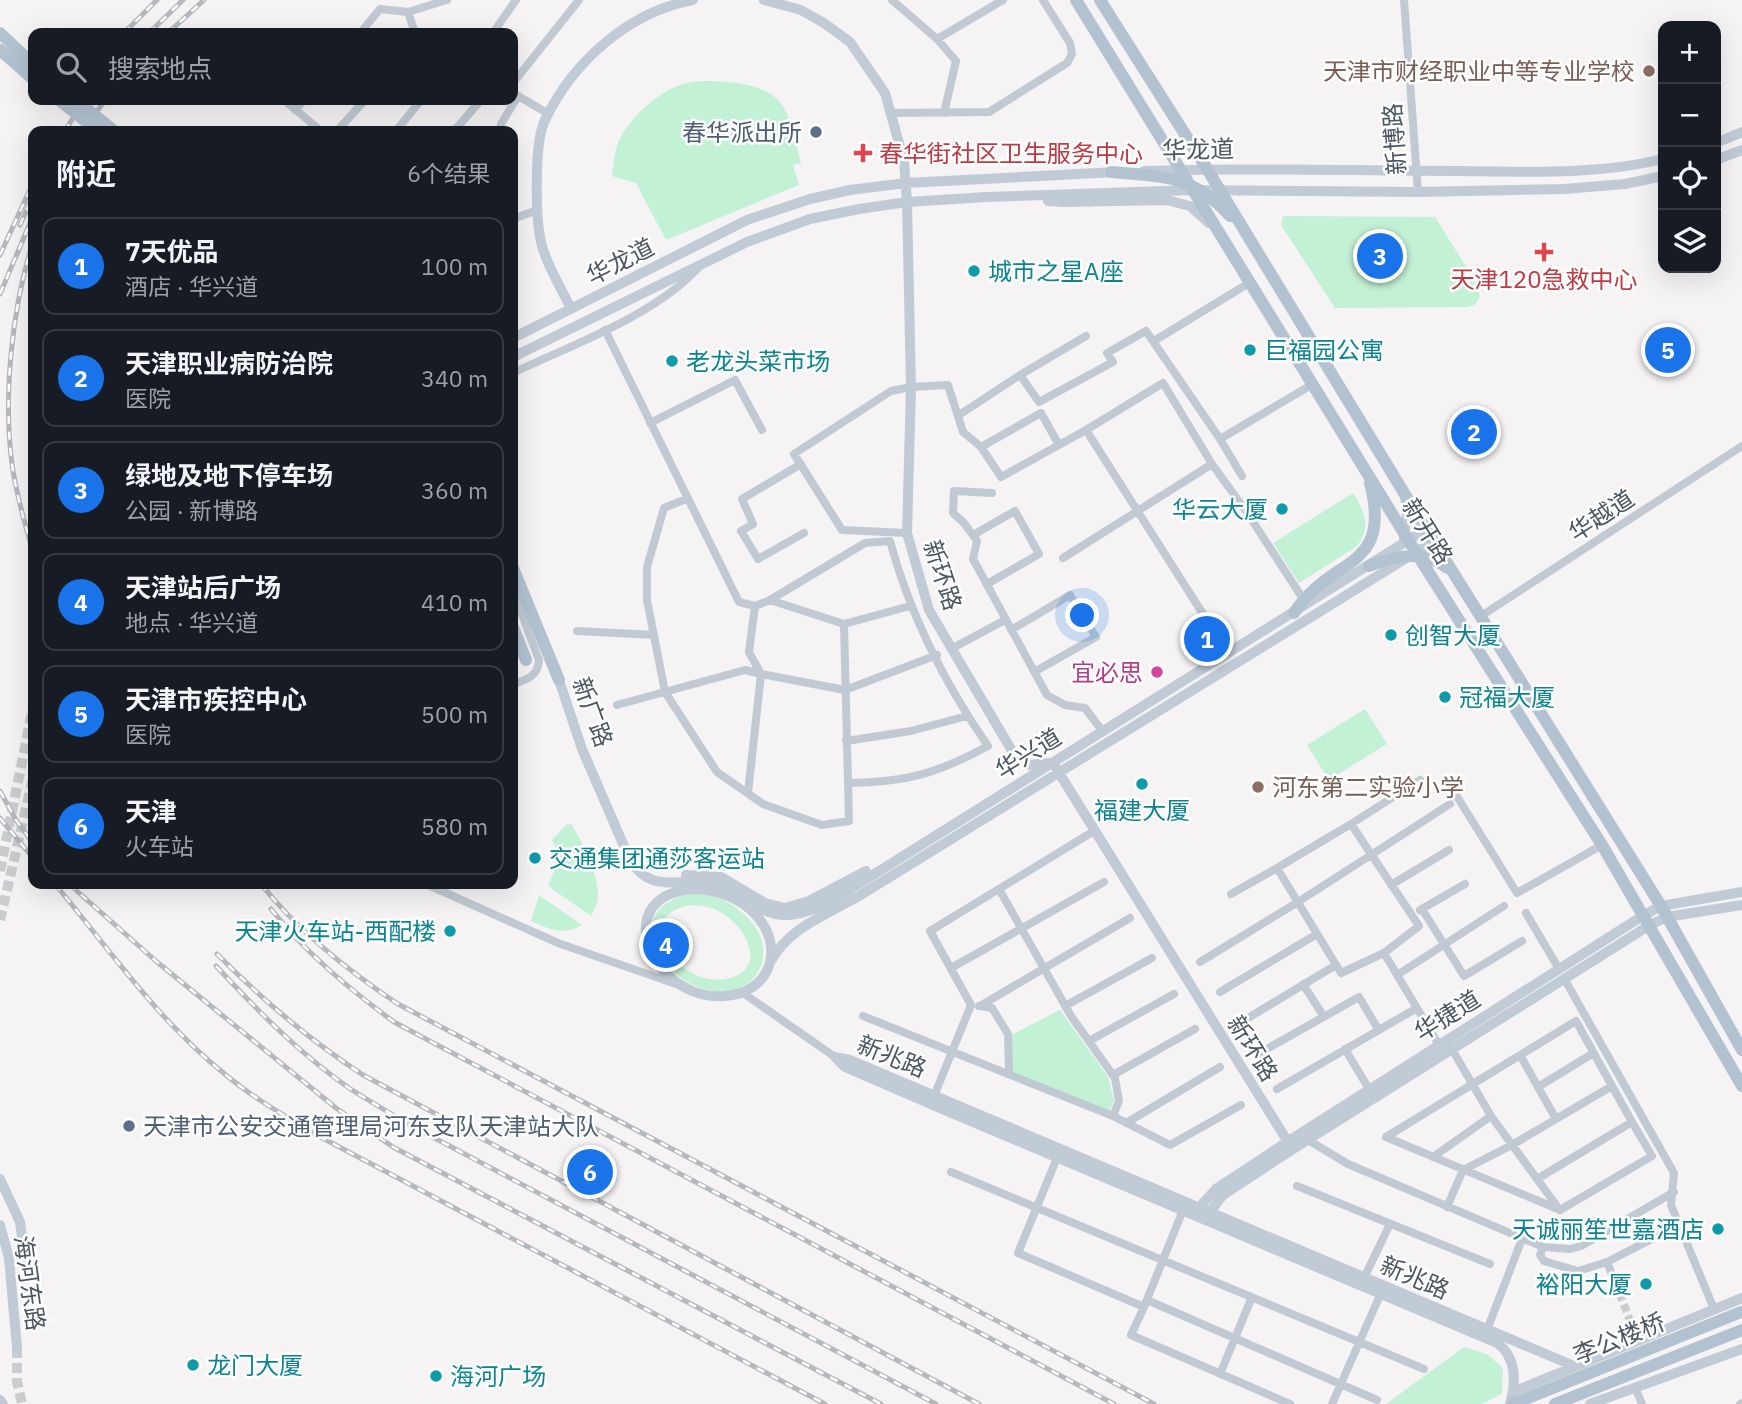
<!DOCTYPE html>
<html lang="zh">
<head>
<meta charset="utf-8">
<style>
	body { margin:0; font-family:"IBM Plex Sans","Noto Sans SC",sans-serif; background:#242831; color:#f1f3f6 }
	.controls { position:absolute; right:21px; top:21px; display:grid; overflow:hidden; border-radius:14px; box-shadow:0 7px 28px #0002 }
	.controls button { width:63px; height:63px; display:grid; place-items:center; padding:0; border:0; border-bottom:2px solid #363941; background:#171b24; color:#f1f3f6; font:35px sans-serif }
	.you { position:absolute; left:1083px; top:616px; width:24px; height:24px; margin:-18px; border:5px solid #fff; border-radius:50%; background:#1a73e8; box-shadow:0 0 0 10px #1a73e833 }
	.badge { display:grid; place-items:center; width:46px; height:46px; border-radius:50%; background:#1a73e8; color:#fff; font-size:23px; font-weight:700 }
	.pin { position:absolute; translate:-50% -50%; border:4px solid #fff; box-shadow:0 2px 7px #0006 }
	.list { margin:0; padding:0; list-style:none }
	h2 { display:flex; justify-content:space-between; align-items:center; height:91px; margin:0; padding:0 28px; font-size:30px }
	h2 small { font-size:23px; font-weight:400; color:#9ea1a6 }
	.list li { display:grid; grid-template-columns:46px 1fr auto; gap:21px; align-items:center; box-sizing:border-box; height:98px; margin:0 14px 14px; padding:0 14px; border:2px solid #363941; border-radius:14px }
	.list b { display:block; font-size:26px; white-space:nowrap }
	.list p { margin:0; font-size:23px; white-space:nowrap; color:#9ea1a6 }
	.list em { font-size:23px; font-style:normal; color:#9ea1a6 }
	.icon { flex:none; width:38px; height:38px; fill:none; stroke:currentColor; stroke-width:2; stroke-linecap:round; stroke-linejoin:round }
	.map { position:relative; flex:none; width:1742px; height:1404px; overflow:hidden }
	.search { position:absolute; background:#171b24; box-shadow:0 7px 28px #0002; left:28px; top:28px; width:490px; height:77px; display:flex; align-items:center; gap:18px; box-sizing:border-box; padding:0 24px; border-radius:14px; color:#9ea1a6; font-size:26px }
	.panel { position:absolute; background:#171b24; box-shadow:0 7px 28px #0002; left:28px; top:126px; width:490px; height:763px; border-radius:14px }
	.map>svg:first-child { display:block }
	.green { fill:#c3f1d5; fill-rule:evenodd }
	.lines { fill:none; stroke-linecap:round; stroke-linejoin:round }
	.street-tunnel { stroke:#caccce; stroke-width:8; stroke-dasharray:8 4; stroke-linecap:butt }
	.secondary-tunnel { stroke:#caccce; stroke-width:10; stroke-dasharray:10 5; stroke-linecap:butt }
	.street { stroke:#c1cad2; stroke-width:8 }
	.secondary { stroke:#c1cbd6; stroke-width:10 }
	.primary { stroke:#b3c2d1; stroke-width:12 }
	.rail-casing { stroke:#b5b8bd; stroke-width:5 }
	.rail { stroke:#fff; stroke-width:2.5; stroke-dasharray:8; stroke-linecap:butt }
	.primary-bridge { stroke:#b3c2d1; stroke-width:12 }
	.education-dot { fill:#8d6e63; stroke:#fff; stroke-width:2.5 }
	.service-dot { fill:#5c6f8a; stroke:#fff; stroke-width:2.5 }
	.health-dot { fill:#e0444e; stroke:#fff; stroke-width:2.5 }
	.culture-dot { fill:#0f9aa8; stroke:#fff; stroke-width:2.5 }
	.hotel-dot { fill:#d1479c; stroke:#fff; stroke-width:2.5 }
	.labels { text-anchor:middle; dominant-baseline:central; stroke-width:5; stroke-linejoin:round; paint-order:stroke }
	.education-label { font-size:24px; fill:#785e54; stroke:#fff; text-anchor:end }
	.service-label { font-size:24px; fill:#4e5e75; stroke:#fff; text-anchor:end }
	.street-label { font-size:24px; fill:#4a5661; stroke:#fff }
	.health-label { font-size:24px; fill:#be3a42; stroke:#fff; text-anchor:start }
	.culture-label { font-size:24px; fill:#0d838f; stroke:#fff; text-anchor:start }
	.hotel-label { font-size:24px; fill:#b23c85; stroke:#fff; text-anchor:end }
</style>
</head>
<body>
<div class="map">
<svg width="1742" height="1404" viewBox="0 0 1742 1404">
	<rect width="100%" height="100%" fill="#f5f3f3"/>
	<path class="green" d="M713 81C737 82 771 85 784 108 793 124 796 146 801 163L793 165 799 185 666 240 636 183 612 176C613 168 614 158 616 149 623 124 652 97 675 87 687 81 700 81 713 81Z
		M1283 216 1435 217 1478 286 1480 296 1476 304 1468 307 1335 308 1281 225Z
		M1353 493C1365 511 1372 528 1356 547L1299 583 1273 543Z
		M1365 709 1387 744 1329 780 1307 745Z
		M571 824C582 840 599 876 598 896 598 903 594 910 591 916L548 886C555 869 562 858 552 840L566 825Z
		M689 894C696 894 703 893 710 895 739 903 773 933 761 966 756 978 747 986 734 990 673 1004 609 912 689 894ZM694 905C703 906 712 907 720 912 746 925 770 971 726 979 674 988 630 910 694 905Z
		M539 895 582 925C563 936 549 929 531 921Z
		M1060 1010 1108 1077 1114 1101 1106 1116 1012 1075 1011 1035Z
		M1464 1347 1487 1354 1503 1368 1502 1394 1481 1404H1386Z"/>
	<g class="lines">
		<path class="street-tunnel" d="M1203 614 1217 636
			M1615 1282 1631 1323"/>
		<path class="secondary-tunnel" d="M0 871 33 707
			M0 920 33 778
			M17 1348V1381L22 1404"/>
		<path class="street" d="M892 0 937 39 956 61 944 113
			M1404 0 1418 192
			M408 12 415 33
			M360 33 380 9 408 12 447 0
			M493 33 516 0
			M937 39 1003 0
			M513 83 579 0
			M513 93 549 114
			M284 100 321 131
			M295 110 304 100
			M890 113 989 112 1067 63 1072 54 1070 43 1043 0
			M337 131 365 100
			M396 131 421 100
			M454 131 481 100
			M500 131 501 124 518 96
			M513 219 537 210
			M605 330 739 602 755 606 749 652 761 674 845 690 937 655
			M1154 341 1249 283
			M513 373C571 345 654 316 698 268
			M1020 375 1086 336
			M959 415 1020 375 1039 402 1113 362 1107 353 1146 331 1220 439 1313 384
			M650 423 735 380 762 430
			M1086 430 1163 383 1212 464 1248 514 1305 602
			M1220 439 1242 476
			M981 447 1041 413 1059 445
			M801 464 742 499 753 524 741 531 758 559 804 533
			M992 493 954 491 953 513 964 523 977 541 973 559 1047 695 1065 705 1085 708 1103 732
			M686 499 664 508 647 567V600L665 692 717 772 763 804 822 825 849 821 844 624
			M907 533 842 530 794 454 891 391 911 387 948 385 963 432 981 447 1001 477 1086 430 1203 614
			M973 535 1015 511 1039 554 987 584
			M1063 558 1212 464
			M513 590 539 660C538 676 528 679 514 684
			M770 600 844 624 910 606
			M755 606 770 600 865 543 890 541C910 615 945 684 988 746 936 774 907 782 848 783
			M1481 616 1742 446
			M1011 630 1070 595 1096 637 1034 672
			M577 631 654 635
			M1217 636 1229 653
			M951 649 1005 620
			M617 705 745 670 761 674 748 793
			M846 741 911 731 967 716
			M1448 782 1517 893 1602 845
			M1351 824 1420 780
			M426 884 558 943 676 984
			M1391 885 1449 850
			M999 889 1071 1016 1115 1078 1119 1101 1113 1116
			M1231 894 1277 868
			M1422 909 1464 976 1522 941
			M1420 910 1465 884
			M1526 913 1559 969
			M1384 953 1419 926 1351 824 1277 868 1341 973 1384 953 1439 1045
			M1200 962 1298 902 1450 804
			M951 968 1104 882
			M1397 975 1504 906
			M1565 980 1674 1173 1671 1205 1714 1309
			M1303 984 1324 1017
			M1220 992 1317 934
			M743 993 835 1057
			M979 1006 992 1008 1008 1034 1009 1074
			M980 1006 1130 918
			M1065 1006 1152 958
			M863 1016 1113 1116 1170 1145 1241 1105
			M1238 1024 1336 965
			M1089 1041 1174 994
			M1450 1046 1491 1116 1559 1209
			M1345 1049 1369 1089
			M1256 1055 1359 997 1378 1029
			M1520 1055 1556 1119
			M1113 1075 1195 1029
			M1538 1087 1592 1054
			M1277 1089 1417 1008
			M934 1096 971 1005 930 931 1094 831
			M1126 1123 1220 1067
			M1308 1140 1348 1164 1543 1247 1570 1249 1581 1246 1674 1192
			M1433 1157 1491 1116
			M1057 1158 1018 1253 1144 1307 1183 1210
			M951 1172 1424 1369
			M1537 1179 1632 1122 1652 1156 1560 1210
			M1297 1186 1490 1264
			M1447 1207 1463 1170 1512 1145 1612 1086 1632 1122
			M1560 1210 1386 1137 1576 1021 1612 1086
			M1543 1247 1540 1255 1544 1261 1578 1271 1607 1262 1679 1225
			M1607 1262 1615 1282
			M1364 1278 1390 1224
			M1147 1300 1377 1400
			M1144 1307 1131 1335 1290 1404
			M1631 1323 1638 1340
			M1487 1330 1522 1239
			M1220 1374 1252 1297
			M1635 1387 1642 1404
			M1332 1404 1381 1293
			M1740 1404 1742 1403"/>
		<path class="secondary" d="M764 0 801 10 824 23 850 42 885 93 904 161 907 202 911 387 907 533 929 610 1015 756 1028 765 1050 763
			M1716 143 1742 132
			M1716 160 1742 150
			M1144 171C1250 167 1356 171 1462 171 1530 172 1597 175 1663 159
			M1048 201 1064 202 1167 200 1190 206 1209 223
			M571 309C562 289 548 268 542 246 535 221 534 142 545 120 573 62 628 12 693 0
			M513 338 747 220 810 199 850 190 906 183 1117 172
			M513 357 747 242 810 219 859 209 907 202 986 197 1194 190 1418 192 1564 189 1625 184 1663 176
			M1404 539 1407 512 1405 496
			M559 680 582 749 630 860C654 898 682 874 717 885 741 892 759 915 785 915 809 915 829 901 849 890L1426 529
			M1056 768 1291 1147
			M686 875 721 877 765 903 785 908 809 901 866 871
			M699 889C720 891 741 899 756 915 786 948 770 993 725 996 650 1002 605 890 699 889Z
			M771 961C788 928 828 914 859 896L1434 541
			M835 1057 850 1060 1574 1366
			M835 1057 845 1067 935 1106 1497 1343C1517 1357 1516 1383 1510 1404
			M0 1179 20 1222 26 1265
			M1195 1212 1216 1189 1287 1142 1644 915 1661 906 1742 892
			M1206 1217 1223 1195 1293 1149 1650 925 1667 917 1742 905
			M0 1225 9 1258 17 1348
			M1513 1392 1742 1298
			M0 1400 3 1404
			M1590 1404 1742 1349"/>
		<path class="primary" d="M1076 0 1415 551 1602 845 1742 1086
			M1100 0 1207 169 1426 529 1661 906 1742 1050
			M0 33 33 64
			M0 50 33 79
			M1111 172C1163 177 1192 174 1230 216
			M1369 566C1397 555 1422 550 1448 568
			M513 568 559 680
			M1294 613C1331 555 1393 572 1370 483
			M513 627 526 660"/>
		<defs>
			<path id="rail" d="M124 33 157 0
				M149 33 183 0
				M168 33 204 0
				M65 131 84 100
				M83 131 105 100
				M20 225 33 196
				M33 242C12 308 3 395 12 464 16 494 25 524 33 552
				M0 255 33 183
				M0 294 33 216
				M0 791 16 820 33 843
				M0 818 33 858
				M55 884C109 949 159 1022 226 1075 252 1097 282 1114 311 1132L825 1404
				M69 884 157 962 336 1108 393 1147 881 1404
				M261 884C299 932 347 970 398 1004L1154 1404
				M271 909C307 954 347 987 394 1022L1114 1404
				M217 954C264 1001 307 1038 363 1075L979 1404
				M216 966C257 1010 300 1054 349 1088 369 1101 390 1113 410 1125L936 1404"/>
		</defs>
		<use href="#rail" class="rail-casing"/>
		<use href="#rail" class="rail"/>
		<path class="primary-bridge" d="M59 100 98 131
			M76 100 114 131
			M1513 1404 1741 1312
			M1555 1404 1742 1330"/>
	</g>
	<g class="education-dot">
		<circle cx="1649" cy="71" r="7"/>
		<circle cx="1258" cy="787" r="7"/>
	</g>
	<g class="service-dot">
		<circle cx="816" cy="132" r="7"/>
		<circle cx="129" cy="1126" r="7"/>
	</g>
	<g class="health-dot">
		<path d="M859.5 142.5h7v7h7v7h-7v7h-7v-7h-7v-7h7z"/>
		<path d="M1540.5 241.5h7v7h7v7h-7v7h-7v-7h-7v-7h7z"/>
	</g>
	<g class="culture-dot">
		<circle cx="974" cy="271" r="7"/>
		<circle cx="1250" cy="350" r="7"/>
		<circle cx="672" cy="361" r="7"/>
		<circle cx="1282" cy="509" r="7"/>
		<circle cx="1391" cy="635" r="7"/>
		<circle cx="1445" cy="697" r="7"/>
		<circle cx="1142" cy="784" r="7"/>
		<circle cx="535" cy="858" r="7"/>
		<circle cx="450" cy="931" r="7"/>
		<circle cx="1718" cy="1229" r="7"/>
		<circle cx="1646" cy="1284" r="7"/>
		<circle cx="193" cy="1365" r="7"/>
		<circle cx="436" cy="1376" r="7"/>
	</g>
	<circle class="hotel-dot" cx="1157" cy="672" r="7"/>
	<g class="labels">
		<g class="education-label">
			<text x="1635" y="71">天津市财经职业中等专业学校</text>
			<text x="1272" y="787" text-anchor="start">河东第二实验小学</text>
		</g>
		<g class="service-label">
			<text x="802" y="132">春华派出所</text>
			<text x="143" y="1126" text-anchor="start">天津市公安交通管理局河东支队天津站大队</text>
		</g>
		<g class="street-label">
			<text transform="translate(1394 139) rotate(-94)">新博路</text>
			<text transform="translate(1198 149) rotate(-1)">华龙道</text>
			<text transform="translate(620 261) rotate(-27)">华龙道</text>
			<text transform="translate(1601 515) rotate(-33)">华越道</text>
			<text transform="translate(1428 531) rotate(58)">新开路</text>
			<text transform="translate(943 575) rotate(72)">新环路</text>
			<text transform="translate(593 712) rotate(70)">新广路</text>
			<text transform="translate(1028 753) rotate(-32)">华兴道</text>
			<text transform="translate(1447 1015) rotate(-32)">华捷道</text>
			<text transform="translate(1253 1048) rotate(58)">新环路</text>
			<text transform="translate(892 1056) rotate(22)">新兆路</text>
			<text transform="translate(1415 1277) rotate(23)">新兆路</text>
			<text transform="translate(30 1283) rotate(82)">海河东路</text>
			<text transform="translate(1619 1338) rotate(-22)">李公楼桥</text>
		</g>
		<g class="health-label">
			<text x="879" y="153">春华街社区卫生服务中心</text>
			<text x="1544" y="279" text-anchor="middle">天津120急救中心</text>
		</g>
		<g class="culture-label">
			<text x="988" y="271">城市之星A座</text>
			<text x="1264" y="350">巨福园公寓</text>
			<text x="686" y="361">老龙头菜市场</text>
			<text x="1268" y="509" text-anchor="end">华云大厦</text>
			<text x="1405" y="635">创智大厦</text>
			<text x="1459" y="697">冠福大厦</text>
			<text x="1142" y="810" text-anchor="middle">福建大厦</text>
			<text x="549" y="858">交通集团通莎客运站</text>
			<text x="436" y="931" text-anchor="end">天津火车站-西配楼</text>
			<text x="1704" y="1229" text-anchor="end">天诚丽笙世嘉酒店</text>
			<text x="1632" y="1284" text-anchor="end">裕阳大厦</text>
			<text x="207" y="1365">龙门大厦</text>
			<text x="450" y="1376">海河广场</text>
		</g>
		<g class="hotel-label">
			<text x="1143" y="672">宜必思</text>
		</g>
	</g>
</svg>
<div class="controls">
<button>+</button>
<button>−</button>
<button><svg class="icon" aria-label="locate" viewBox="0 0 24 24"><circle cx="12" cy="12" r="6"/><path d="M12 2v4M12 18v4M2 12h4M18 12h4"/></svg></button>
<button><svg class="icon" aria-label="layers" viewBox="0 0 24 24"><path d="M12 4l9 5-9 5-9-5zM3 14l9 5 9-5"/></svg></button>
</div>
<div class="you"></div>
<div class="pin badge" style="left:1207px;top:639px">1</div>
<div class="pin badge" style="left:1474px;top:432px">2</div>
<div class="pin badge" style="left:1380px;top:256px">3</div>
<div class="pin badge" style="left:666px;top:945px">4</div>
<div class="pin badge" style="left:1668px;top:350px">5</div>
<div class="pin badge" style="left:590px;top:1172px">6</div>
<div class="search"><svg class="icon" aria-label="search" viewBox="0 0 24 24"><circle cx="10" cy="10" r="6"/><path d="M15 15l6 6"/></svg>搜索地点</div>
<section class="panel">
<h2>附近<small>6个结果</small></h2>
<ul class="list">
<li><span class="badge">1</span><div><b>7天优品</b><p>酒店 · 华兴道</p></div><em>100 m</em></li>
<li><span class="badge">2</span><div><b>天津职业病防治院</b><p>医院</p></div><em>340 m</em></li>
<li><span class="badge">3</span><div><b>绿地及地下停车场</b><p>公园 · 新博路</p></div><em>360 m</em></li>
<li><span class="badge">4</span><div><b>天津站后广场</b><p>地点 · 华兴道</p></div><em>410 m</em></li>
<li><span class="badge">5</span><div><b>天津市疾控中心</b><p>医院</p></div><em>500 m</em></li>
<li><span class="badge">6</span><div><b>天津</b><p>火车站</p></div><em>580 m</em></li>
</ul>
</section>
</div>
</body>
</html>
